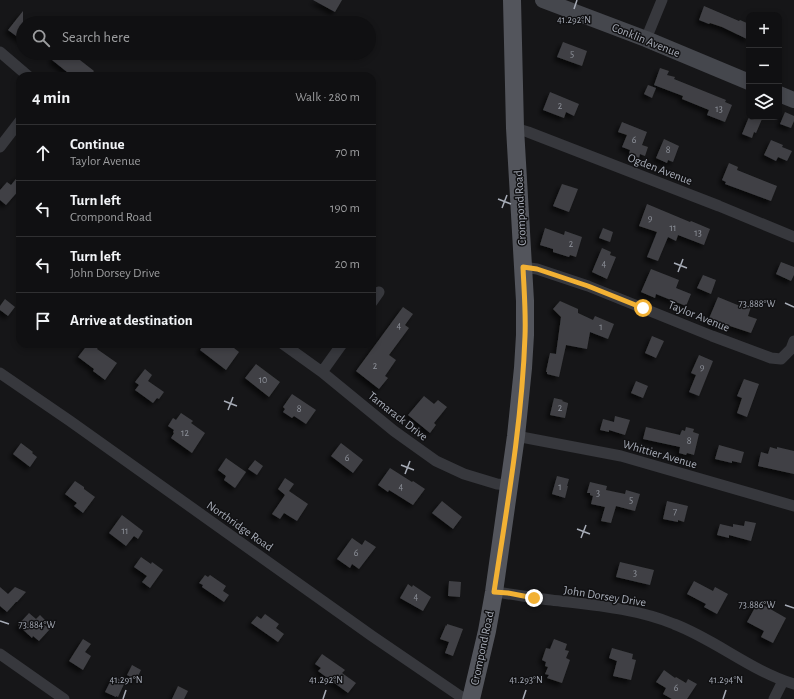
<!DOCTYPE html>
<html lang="en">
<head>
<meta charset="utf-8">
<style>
	body { margin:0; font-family:"Alegreya Sans",sans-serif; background:#19191b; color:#f1f3f6 }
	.controls { position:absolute; right:12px; top:12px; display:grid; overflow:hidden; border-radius:8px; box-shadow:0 2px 6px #0003 }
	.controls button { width:36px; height:36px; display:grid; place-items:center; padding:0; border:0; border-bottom:1px solid #303032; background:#101012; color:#f1f3f6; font:20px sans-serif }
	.stop { position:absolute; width:12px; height:12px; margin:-9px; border:3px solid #f2b134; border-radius:50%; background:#fff }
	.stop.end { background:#f2b134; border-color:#fff; box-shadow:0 1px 4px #0008 }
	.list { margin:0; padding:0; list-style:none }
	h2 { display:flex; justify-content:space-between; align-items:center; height:52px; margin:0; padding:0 16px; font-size:17px }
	h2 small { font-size:13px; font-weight:400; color:#9c9d9f }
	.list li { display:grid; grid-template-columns:26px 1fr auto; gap:12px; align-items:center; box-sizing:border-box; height:56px; padding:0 16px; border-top:1px solid #303032 }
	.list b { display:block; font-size:15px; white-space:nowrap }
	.list p { margin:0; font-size:13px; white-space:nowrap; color:#9c9d9f }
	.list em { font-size:13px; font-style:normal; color:#9c9d9f }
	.icon { flex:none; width:22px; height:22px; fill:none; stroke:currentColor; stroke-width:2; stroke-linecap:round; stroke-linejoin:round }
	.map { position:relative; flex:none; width:794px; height:699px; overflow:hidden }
	.search { position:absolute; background:#101012; box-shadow:0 2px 6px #0003; left:16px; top:16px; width:360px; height:44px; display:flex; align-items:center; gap:10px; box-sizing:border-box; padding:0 14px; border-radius:22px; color:#9c9d9f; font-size:15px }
	.panel { position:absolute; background:#101012; box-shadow:0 2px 6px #0003; left:16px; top:72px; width:360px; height:276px; border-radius:12px }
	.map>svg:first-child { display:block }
	.building { fill:#404145; filter:url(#shadow) }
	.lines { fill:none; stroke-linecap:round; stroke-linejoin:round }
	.street { stroke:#37383d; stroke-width:11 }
	.secondary { stroke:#45474d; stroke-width:16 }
	.primary { stroke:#53555c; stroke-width:18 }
	.route { stroke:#f2b134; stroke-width:5 }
	.ticks { fill:none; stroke:#a8adb8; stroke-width:1.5 }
	.labels { text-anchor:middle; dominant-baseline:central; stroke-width:3; stroke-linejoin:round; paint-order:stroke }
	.number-label { font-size:10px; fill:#8e929b }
	.street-label { font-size:12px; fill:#a8adb8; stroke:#111113 }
	.ticks-label { font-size:10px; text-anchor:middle; fill:#a8adb8; stroke:#111113; stroke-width:3; stroke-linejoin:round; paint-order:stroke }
</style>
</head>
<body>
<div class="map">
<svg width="794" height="699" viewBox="0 0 794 699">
	<defs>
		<filter id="shadow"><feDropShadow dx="-3.5" dy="3.5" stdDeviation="2" flood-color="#0009"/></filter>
	</defs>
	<rect width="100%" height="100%" fill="#161618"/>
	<path class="building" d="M313 0H342L335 12Z
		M704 6 739 21 740 20 749 24V40L722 27 710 23 709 24 699 20Z
		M23 11V41L8 30Z
		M563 42 587 51 582 66 557 57Z
		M57 53H71L94 71 90 76H72L52 60Z
		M660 68 669 71 667 75 675 77 674 79 726 100 725 102 732 105 725 122 707 115 709 110 682 99 683 96 654 85Z
		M648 85 656 88 652 98 644 94Z
		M550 92 579 104 574 116 566 112 564 118 543 110Z
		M785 112 794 116V121L791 128 780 124Z
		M749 117H757L762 119 756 133 754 132 752 138 742 134Z
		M622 122 647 132 642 145 648 147 645 156 640 154 639 158 629 154 630 150 622 147 627 135 618 132Z
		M664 139 679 146 673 162 668 160 667 163 656 158Z
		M771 140 783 145 782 147 792 151 787 161 778 157 776 161 764 155Z
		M729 163 738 167 737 170 777 186 771 201 725 184 726 182 722 180Z
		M20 174V189L6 205 0 200V190L7 182 11 185Z
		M562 184 578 189 569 212 553 206Z
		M647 204 690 222 691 221 710 229 704 245 678 235 676 241 668 237 658 261 647 257 657 232 639 226Z
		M545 228 564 235 565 231 582 237 576 257 570 255 569 257 553 252V249L540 245Z
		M603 228 613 232 610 242 599 238Z
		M602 248 611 252 610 255 616 257 607 279 592 272Z
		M781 262 794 267V275L791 281 776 274Z
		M651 269 679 280 676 288 691 294 686 306 656 294 655 298 641 292Z
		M703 275 716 280 711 294 697 288Z
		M718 297 740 306 741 303 751 307 748 316 757 319 751 333 724 324 722 326 708 321Z
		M5 299 15 307 8 316 0 310V306Z
		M560 301 578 309V313L593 320 595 316 614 324 608 339 590 332 587 349 566 345 559 377 547 374V372H546L550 353 556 354 561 317 553 309Z
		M403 307 413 314 405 325 409 328 389 355 396 360 385 376 388 378 379 389 356 371Z
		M652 336 664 341 656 358 645 353Z
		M88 344H100L97 349 117 363 105 380 93 371 94 369 78 357Z
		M204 344H229L239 352 226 370 200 350Z
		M699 355 713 361 699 396 689 392 696 375 691 373Z
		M256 364 280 382 269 397 245 378Z
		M145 369 152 375 148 381 164 392 159 399 157 398 153 403 135 390 139 385 135 382Z
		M744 379 759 384 747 417 737 413 742 398 737 396Z
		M636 381 648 386 643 398 631 393Z
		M292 394 316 410 306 424 294 416 292 418 283 412 285 409 283 407Z
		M424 396 434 404 438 400 447 407 434 423 436 425 430 433 408 415Z
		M554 398 563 400 562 401 568 403V404L565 418 550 415Z
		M181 413 193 421 191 423 205 433 192 453 171 438 174 433 173 432 174 430 168 426 173 418 176 420Z
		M615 416 630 420 625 435 609 430V432L600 430 603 419 614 422Z
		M646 427 680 435 682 430 685 431 686 427 694 429 693 432 699 434 694 455 687 453 686 455 679 453 680 447 643 439Z
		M21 443 33 452 32 453 37 457 30 467 13 454Z
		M341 443 363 460 353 473 331 456Z
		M719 445 744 452 741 463 732 461V463L715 459Z
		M770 447 777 449V447L794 451V474L758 466 761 452 768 454Z
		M226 458 246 472 235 488 224 480 226 476 218 470Z
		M255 460 263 466 257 475 248 469Z
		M390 468 412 482 413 481 425 489 413 505 389 490 388 492 378 485Z
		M557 476 569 479 567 486H568L565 498 552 494Z
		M285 478 294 484 289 491 308 504 297 521 284 513 280 519 272 514 285 495 278 489Z
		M75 481 84 487V489L95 497 83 513 74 506 77 503 65 494Z
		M590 482 607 486 606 490 625 494 626 490 640 494 635 511 616 506 611 523 601 521 605 507 591 504 593 496 590 495V493H587Z
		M442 501 462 517 453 529 432 513Z
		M667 501 688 506 684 522 678 520V522L663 519Z
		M122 515 143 531 138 539 134 536 126 546 109 533Z
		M745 521 756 523 751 541 729 535V538L717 535 720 524 733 527V524L744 526Z
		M352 538 362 545 365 540 376 547 359 569 352 564 350 568 337 559Z
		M141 557 151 564 152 562 163 570 150 588 142 582 147 576 134 567Z
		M620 562 654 570 650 585 616 577Z
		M205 575 208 577 210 575 226 586 223 591 229 595 224 602 202 587 203 585 199 583Z
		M449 581 461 582 460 597 448 596Z
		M694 581 713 591 715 587 728 594 717 614 704 607 706 604 687 594Z
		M408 584 412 587 413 585 431 597 423 611 400 598Z
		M0 587 8 594 15 587 26 592 17 602H16L7 612 0 606Z
		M758 602 786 618 773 643 761 637 764 631 747 622Z
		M29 613 36 619 40 615 46 621 43 624 50 629 39 641 33 636 32 638 18 625Z
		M265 614 279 624 276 628 284 634 278 642 251 623 257 616 261 619Z
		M447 624 463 629 453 656 445 653 449 642 440 639 446 625 447 626Z
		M83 639 91 644 85 652 91 656 83 670 69 661Z
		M554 639 567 644 565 650 569 651 566 658 570 660 562 683 547 678 549 675 545 674 548 667 545 666 546 662 542 660 546 648 550 649Z
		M612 648 633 654 632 659 636 660 631 680 613 676 617 661 609 658Z
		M322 654 345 670 342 673 356 683 348 693 318 671 321 668 315 664Z
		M132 665 141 670 136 680 127 675Z
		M664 670 675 678 676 677 686 683 688 679 697 684 687 699H672L663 694 666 688 656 682Z
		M113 676 125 682 118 697 116 696V697L105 692Z
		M178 686 188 691 184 699H172Z"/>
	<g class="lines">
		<path class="street" d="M646 39 662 0
			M0 52 28 76
			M515 128 528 132 719 206 794 237
			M0 147 20 121
			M523 267 537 269 588 286 712 336 771 358 781 359 791 349 794 341
			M372 302 379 292
			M283 344 322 372 394 431 436 461 464 474 497 484 510 485
			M322 372 342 344
			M0 373 70 421 372 636 460 696 466 699
			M516 436 621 456 794 506
			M494 592C513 594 532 598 551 600 592 605 635 608 674 624 716 640 751 671 794 684
			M0 654 64 699
			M774 699 783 681"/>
		<path class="secondary" d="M543 0 646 39 749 82
			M779 94 794 100"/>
		<path class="primary" d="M471 699 487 631 494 592 516 436 523 368 525 335V301L515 128 512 0"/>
	</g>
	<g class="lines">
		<path class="route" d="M534 598 508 593 494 592C507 507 522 422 525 336 526 313 524 290 523 267L537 269 588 286 643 308"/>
	</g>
	<path class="ticks" d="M574 9 577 0M498 199 511 204M502 208 507 195M674 263 687 268M678 272 683 259M785 303 794 307M224 401 237 406M228 410 233 397M401 465 414 470M405 474 410 461M577 529 590 534M581 538 586 525M785 605 794 608M0 621 9 624M123 699 126 690M323 699 326 690M523 699 526 690M723 699 726 690"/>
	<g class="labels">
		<g class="number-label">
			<text x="572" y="54">5</text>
			<text x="560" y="106">2</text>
			<text x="719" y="109">13</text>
			<text x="634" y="140">6</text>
			<text x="668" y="150">8</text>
			<text x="650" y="218">9</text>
			<text x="673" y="228">11</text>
			<text x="698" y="233">13</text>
			<text x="571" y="244">2</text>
			<text x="604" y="264">4</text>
			<text x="399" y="326">4</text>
			<text x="601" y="327">1</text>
			<text x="375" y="366">2</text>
			<text x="702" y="367">9</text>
			<text x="263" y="380">10</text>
			<text x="560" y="408">2</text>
			<text x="299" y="409">8</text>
			<text x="185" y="433">12</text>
			<text x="689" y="441">8</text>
			<text x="347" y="458">6</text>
			<text x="401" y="487">4</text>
			<text x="560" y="487">1</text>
			<text x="598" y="493">3</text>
			<text x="631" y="500">5</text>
			<text x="675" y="512">7</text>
			<text x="125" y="531">11</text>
			<text x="356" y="553">6</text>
			<text x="635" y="573">3</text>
			<text x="416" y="597">4</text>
			<text x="676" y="688">6</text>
		</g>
		<g class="street-label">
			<text transform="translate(646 40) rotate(22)">Conklin Avenue</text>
			<text transform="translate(660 169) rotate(21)">Ogden Avenue</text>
			<text transform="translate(520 208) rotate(-93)">Crompond Road</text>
			<text transform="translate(699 316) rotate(22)">Taylor Avenue</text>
			<text transform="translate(398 416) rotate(38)">Tamarack Drive</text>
			<text transform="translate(660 454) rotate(16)">Whittier Avenue</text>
			<text transform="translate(240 526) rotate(35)">Northridge Road</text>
			<text transform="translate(605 596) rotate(9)">John Dorsey Drive</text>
			<text transform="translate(482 648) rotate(-78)">Crompond Road</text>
		</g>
	</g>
	<g class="ticks-label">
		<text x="574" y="23">41.292°N</text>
		<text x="757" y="307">73.888°W</text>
		<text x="757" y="608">73.886°W</text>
		<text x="37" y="628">73.884°W</text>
		<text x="126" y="683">41.291°N</text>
		<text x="326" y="683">41.292°N</text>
		<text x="526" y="683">41.293°N</text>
		<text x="726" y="683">41.294°N</text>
	</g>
</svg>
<div class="controls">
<button>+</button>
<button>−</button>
<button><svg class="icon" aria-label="layers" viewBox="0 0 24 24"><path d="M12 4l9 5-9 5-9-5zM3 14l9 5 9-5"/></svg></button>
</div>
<div class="stop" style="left:643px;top:308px"></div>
<div class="stop end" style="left:534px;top:598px"></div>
<div class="search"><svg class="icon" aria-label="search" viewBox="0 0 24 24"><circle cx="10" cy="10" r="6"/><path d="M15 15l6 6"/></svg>Search here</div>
<section class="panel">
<h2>4 min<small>Walk · 280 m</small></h2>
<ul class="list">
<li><svg class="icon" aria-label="ahead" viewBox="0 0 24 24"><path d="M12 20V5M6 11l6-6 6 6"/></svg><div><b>Continue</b><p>Taylor Avenue</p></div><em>70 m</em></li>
<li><svg class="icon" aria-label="left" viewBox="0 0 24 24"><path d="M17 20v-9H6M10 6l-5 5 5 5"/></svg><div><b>Turn left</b><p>Crompond Road</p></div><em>190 m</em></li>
<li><svg class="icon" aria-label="left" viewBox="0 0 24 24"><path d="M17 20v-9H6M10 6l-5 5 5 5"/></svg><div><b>Turn left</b><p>John Dorsey Drive</p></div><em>20 m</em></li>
<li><svg class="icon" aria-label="arrive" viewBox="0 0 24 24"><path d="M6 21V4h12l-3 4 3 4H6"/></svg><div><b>Arrive at destination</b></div></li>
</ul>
</section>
</div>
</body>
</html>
